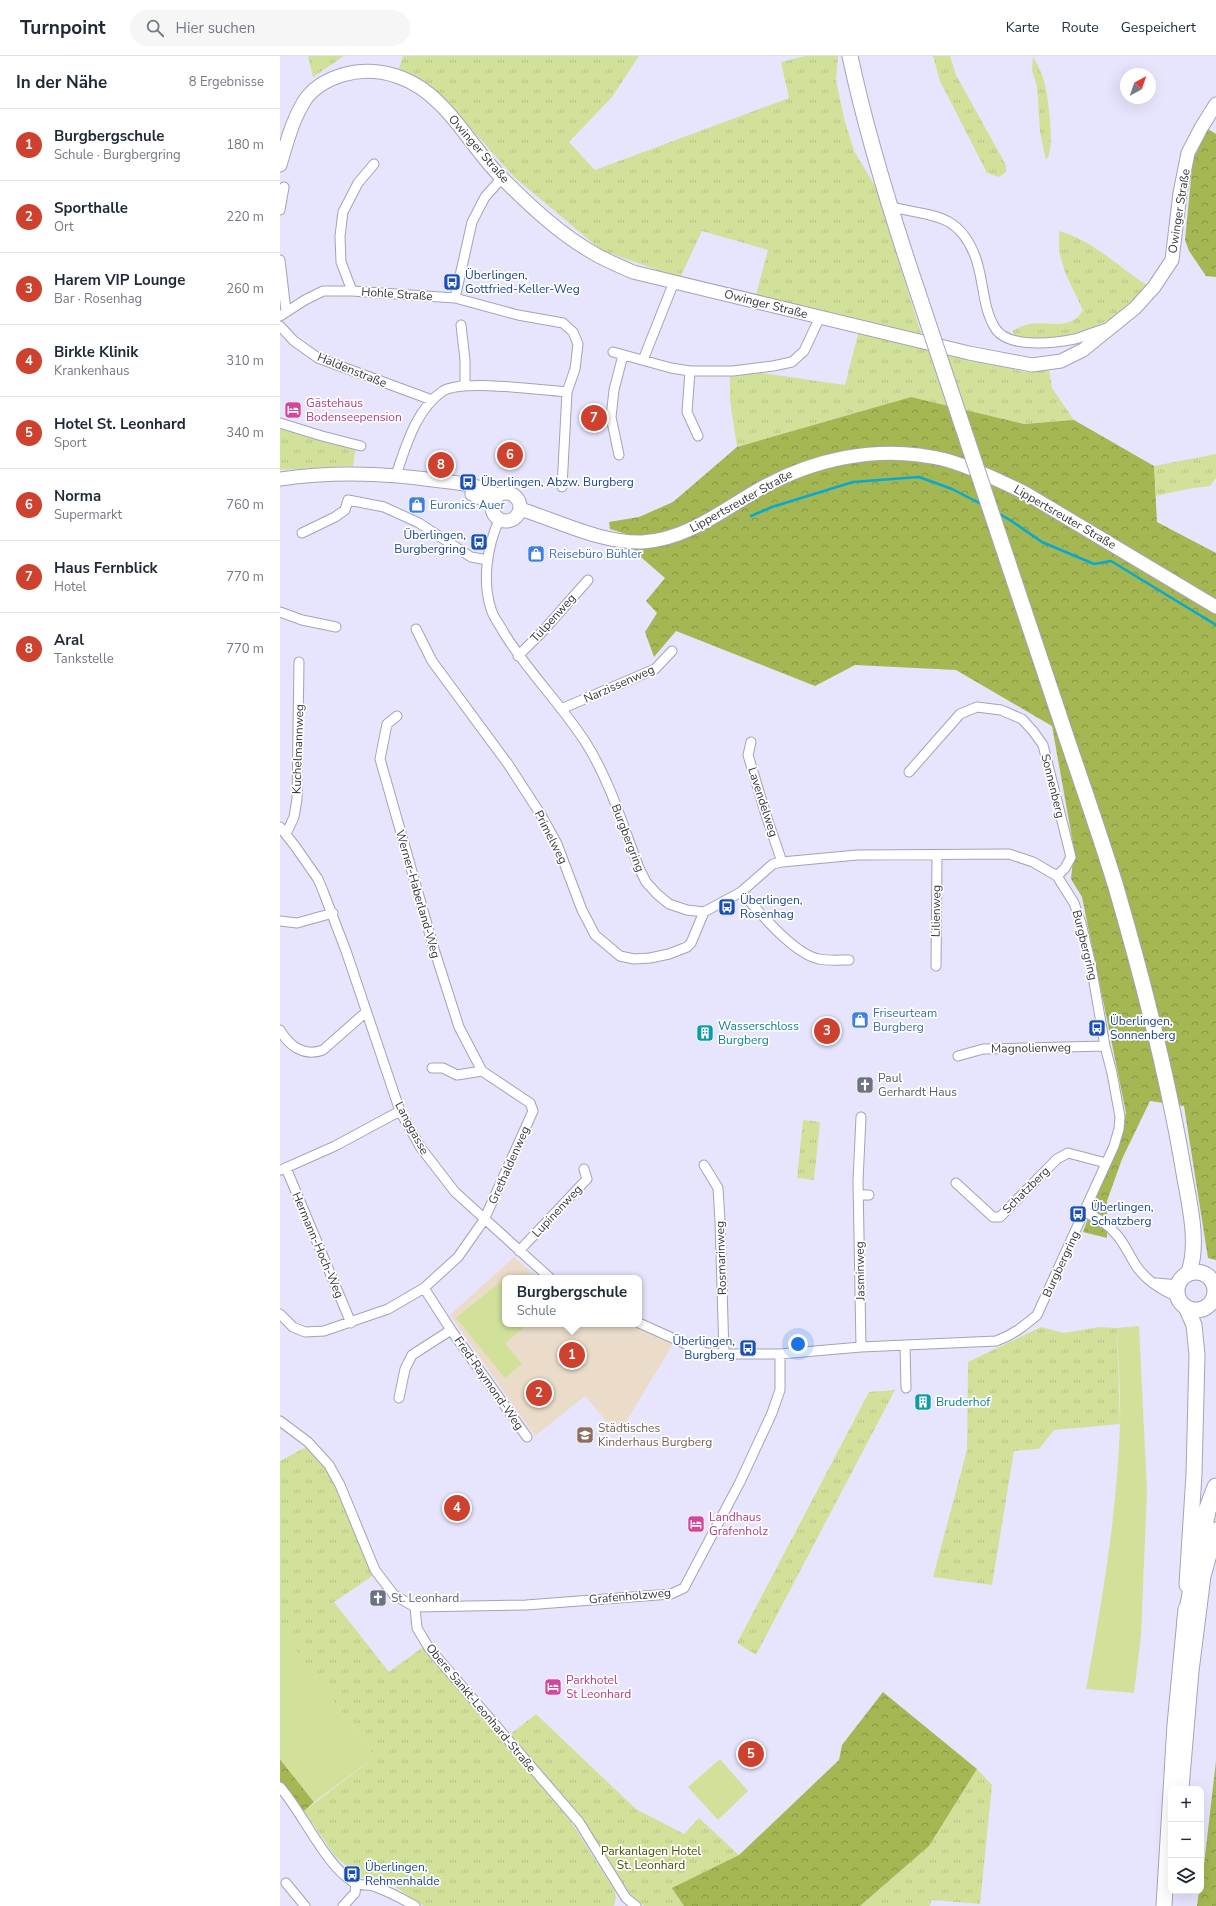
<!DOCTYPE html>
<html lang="de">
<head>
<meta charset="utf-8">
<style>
	body { margin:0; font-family:"Nunito Sans",sans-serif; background:#f6f6f7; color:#1f2937 }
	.controls { position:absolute; right:12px; bottom:12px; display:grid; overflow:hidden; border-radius:8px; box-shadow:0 4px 16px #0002 }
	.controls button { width:36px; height:36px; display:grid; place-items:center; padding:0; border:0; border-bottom:1px solid #e0e1e3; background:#fff; color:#1f2937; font:20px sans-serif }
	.compass { position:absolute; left:840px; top:12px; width:36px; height:36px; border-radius:50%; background:#fff; box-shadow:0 4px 16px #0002; rotate:40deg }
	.you { position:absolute; left:518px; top:1288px; width:14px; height:14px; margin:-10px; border:3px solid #fff; border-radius:50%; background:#1a73e8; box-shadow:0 0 0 6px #1a73e833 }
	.badge { display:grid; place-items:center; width:26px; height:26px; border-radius:50%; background:#cd412e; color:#fff; font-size:13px; font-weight:700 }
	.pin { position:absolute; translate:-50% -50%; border:2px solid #fff; box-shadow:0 1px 4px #0006 }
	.popup { position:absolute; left:222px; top:1219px; width:140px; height:52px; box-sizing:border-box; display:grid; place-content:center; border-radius:8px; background:#fff; filter:drop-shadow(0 1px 3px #0005); font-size:13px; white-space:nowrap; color:#747a83 }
	.popup b { font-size:15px; color:#1f2937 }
	.popup::after { content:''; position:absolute; left:50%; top:100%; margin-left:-8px; border:8px solid transparent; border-top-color:#fff }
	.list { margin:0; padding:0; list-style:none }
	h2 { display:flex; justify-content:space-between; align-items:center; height:52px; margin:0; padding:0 16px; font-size:17px }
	h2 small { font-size:13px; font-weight:400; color:#747a83 }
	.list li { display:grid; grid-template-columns:26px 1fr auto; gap:12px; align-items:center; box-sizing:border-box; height:72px; padding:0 16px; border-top:1px solid #e0e1e3 }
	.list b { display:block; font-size:15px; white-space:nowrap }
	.list p { margin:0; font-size:13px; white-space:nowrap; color:#747a83 }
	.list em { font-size:13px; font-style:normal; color:#747a83 }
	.icon { flex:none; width:22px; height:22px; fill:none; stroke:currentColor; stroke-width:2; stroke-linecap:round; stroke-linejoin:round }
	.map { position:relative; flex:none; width:936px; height:1850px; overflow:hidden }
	header { display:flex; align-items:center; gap:24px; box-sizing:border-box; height:56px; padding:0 20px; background:#fff; border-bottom:1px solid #e0e1e3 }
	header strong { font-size:19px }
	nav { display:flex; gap:22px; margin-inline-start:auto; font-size:14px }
	.search { width:280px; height:36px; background:#f6f6f7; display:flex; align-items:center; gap:10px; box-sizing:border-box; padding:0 14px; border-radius:22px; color:#747a83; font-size:15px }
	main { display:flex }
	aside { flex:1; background:#fff }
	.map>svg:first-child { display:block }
	.education { fill:#eadcc9 }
	.grass { fill:url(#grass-tufts) }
	.forest { fill:url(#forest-crowns) }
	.garden { fill:#d2e19a }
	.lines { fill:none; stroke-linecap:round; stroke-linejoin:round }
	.stream { stroke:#07a9d4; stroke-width:2.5 }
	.street-casing { stroke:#a4a2b9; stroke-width:11 }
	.secondary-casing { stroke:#a4a2b9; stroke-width:15 }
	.primary-casing { stroke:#a4a2b9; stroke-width:17 }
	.highway-casing { stroke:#a4a2b9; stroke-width:19 }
	.street { stroke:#fff; stroke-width:9 }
	.secondary { stroke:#fff; stroke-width:13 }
	.primary { stroke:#fff; stroke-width:15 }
	.highway { stroke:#fff; stroke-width:17 }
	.primary-bridge-casing { stroke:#a4a2b9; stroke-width:17; stroke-linecap:butt }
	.primary-bridge { stroke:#fff; stroke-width:15 }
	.labels { text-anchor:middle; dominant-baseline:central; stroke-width:3.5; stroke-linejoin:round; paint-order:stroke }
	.street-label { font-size:12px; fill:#383740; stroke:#fff }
	.transit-label { font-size:12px; fill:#164399; stroke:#fff; text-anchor:start }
	.hotel-label { font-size:12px; fill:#b23c85; stroke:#fff; text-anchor:start }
	.shop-label { font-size:12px; fill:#366cbe; stroke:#fff; text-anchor:start }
	.culture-label { font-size:12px; fill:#0d838f; stroke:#fff; text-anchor:start }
	.worship-label { font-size:12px; fill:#5b616d; stroke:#fff; text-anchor:start }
	.education-label { font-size:12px; fill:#785e54; stroke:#fff; text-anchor:start }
	.park-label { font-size:12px; fill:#455000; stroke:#fff }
</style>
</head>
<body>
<header>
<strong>Turnpoint</strong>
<div class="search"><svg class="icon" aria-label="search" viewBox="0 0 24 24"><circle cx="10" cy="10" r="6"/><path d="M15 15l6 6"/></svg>Hier suchen</div>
<nav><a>Karte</a><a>Route</a><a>Gespeichert</a></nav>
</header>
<main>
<aside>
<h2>In der Nähe<small>8 Ergebnisse</small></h2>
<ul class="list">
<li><span class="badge">1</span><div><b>Burgbergschule</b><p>Schule · Burgbergring</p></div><em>180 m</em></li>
<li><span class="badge">2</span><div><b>Sporthalle</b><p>Ort</p></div><em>220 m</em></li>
<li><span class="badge">3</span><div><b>Harem VIP Lounge</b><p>Bar · Rosenhag</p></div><em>260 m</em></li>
<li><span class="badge">4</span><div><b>Birkle Klinik</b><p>Krankenhaus</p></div><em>310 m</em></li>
<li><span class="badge">5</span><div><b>Hotel St. Leonhard</b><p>Sport</p></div><em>340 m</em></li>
<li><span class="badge">6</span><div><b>Norma</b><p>Supermarkt</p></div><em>760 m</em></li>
<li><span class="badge">7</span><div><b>Haus Fernblick</b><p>Hotel</p></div><em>770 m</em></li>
<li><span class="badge">8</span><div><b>Aral</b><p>Tankstelle</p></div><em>770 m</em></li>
</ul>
</aside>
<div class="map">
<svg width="936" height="1850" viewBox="0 0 936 1850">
	<defs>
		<pattern id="grass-tufts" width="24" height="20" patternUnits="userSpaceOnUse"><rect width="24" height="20" fill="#d2e19a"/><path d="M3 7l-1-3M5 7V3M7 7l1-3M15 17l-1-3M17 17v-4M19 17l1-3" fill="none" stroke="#b5c286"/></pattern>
		<pattern id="forest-crowns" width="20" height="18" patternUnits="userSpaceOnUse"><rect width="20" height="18" fill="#a4b752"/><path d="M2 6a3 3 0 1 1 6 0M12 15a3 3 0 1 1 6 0" fill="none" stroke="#879645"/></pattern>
	</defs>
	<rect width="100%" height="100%" fill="#e7e5fd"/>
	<path class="education" d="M234 1201 258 1222H225V1268H352L393 1288 338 1379 305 1340 255 1380 170 1259Z"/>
	<path class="grass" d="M28 0H64L33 21Z
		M123 0H359L332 41 289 86 315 114 509 42 501 6 525 0H558L556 24 564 62 574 95 595 130 643 283 475 242 488 194 422 175 400 222 321 194 234 121 163 41 119 12Z
		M653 0H670L676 19 726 109V116L719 121 707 117 660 25Z
		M753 0C757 8 762 17 764 25 768 39 776 95 766 104L760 76 757 30 752 15Z
		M779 175C813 184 838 211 868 230 860 238 851 250 842 256 813 275 771 288 736 282L732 275C736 273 741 270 746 269 767 263 789 277 803 254L786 219 779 196Z
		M579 274 745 316 769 314 772 332 794 364 744 368 631 341 457 391 450 344V319L469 315 565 329Z
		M0 370 76 391 73 410 0 414Z
		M936 398V422L930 430 907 433 876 440 874 410Z
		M523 1064 540 1066 534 1124 517 1122Z
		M761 1271 784 1277 819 1271 837 1272 840 1368 774 1374 759 1393 734 1395 712 1529 653 1521 687 1394 688 1306Z
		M615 1334 476 1599 457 1587 589 1336Z
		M26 1391 47 1412 94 1519 54 1546 109 1616 143 1591 290 1764 335 1835 336 1842 334 1850H144L109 1827 93 1823 79 1821 54 1799 24 1755 95 1701 6 1581 0 1587V1405Z
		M256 1658 356 1753 404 1778 419 1762 459 1799 393 1832 404 1850H364L351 1839 304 1768 228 1680Z
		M697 1713 712 1729 700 1848 651 1844 650 1850H580L649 1790Z"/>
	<path class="forest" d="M928 73 936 78V221L926 220 909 195 905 184 913 103Z
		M631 341 744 368 794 364 874 410 877 466 936 497V1204L928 1202 904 1050 870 1045 842 1103 827 1145V1182L803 1176 846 1057 802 841 791 823 794 793 772 670 676 614 575 609 535 630 396 575 374 601 365 576 377 557 366 545 385 522 355 496 346 478 330 473 329 466 359 461 393 446 457 391Z
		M603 1636 697 1713 649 1790 580 1850H404L392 1832 459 1799 559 1704 562 1689Z
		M0 1703 34 1746 24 1755 0 1726Z
		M936 1705V1850H917L919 1835H921Z"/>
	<path class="garden" d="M225 1222V1268H248L225 1287 242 1308 225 1322 176 1262Z
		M859 1270 867 1434 861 1580 854 1637 806 1633C822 1545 837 1458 840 1369 841 1337 838 1304 837 1272Z
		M6 1580 95 1701 34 1746 0 1703V1587Z
		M440 1703 468 1735 438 1764 408 1731Z"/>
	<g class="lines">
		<path class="stream" d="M718 457 730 464 762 486 814 508 831 505 936 569
			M471 460 492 451 573 426 639 421 672 433 703 449"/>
		<defs>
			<path id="street" d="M608 150C628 156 651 156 669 166 681 173 690 187 695 200 704 223 702 251 715 272 728 293 775 287 795 283 806 280 816 275 827 272
				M0 154 4 131
				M0 204 6 255
				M72 235 61 206 60 180 63 156 78 127 94 108
				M175 242 192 166 205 141 222 122
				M0 260 25 244 43 235H72L175 242 238 259 283 267 293 276 298 288 295 313 287 336C261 334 182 323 163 335 136 353 126 390 116 419
				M181 269 185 304V329
				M0 270 14 285 38 302 152 344
				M333 296 391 312 410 315H453L493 310 512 306 524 295 540 261
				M363 304 394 226
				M410 315 407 356 418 380
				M0 367 42 380 81 390
				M339 399 331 361 334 334 343 299
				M282 431 287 336
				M219 464C207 491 202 525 211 553 213 561 220 569 224 577 248 616 281 648 306 687 330 725 343 770 359 812L366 826 377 838 389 848 407 854 424 856 461 836 493 808 502 806 577 799 729 798 753 806 777 820 794 847 801 867 811 909 825 990 832 1017 840 1061 839 1073 834 1090 757 1259C744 1270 733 1279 716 1285L581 1291 500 1298H444L426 1297 359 1267
				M22 477 55 461 65 454 68 444 104 451 139 467 191 501 208 504
				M0 556 22 564 56 571
				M136 573 152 605 228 708 261 759 277 788 302 854 315 879 340 900 354 903 370 902 389 898 407 891 411 887 424 856
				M238 600 263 575 308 524
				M281 653 375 613 392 595
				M471 686 468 699 486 759 502 806
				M629 716 680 658 697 651 721 654 742 663 753 675 763 689 791 801 785 812 777 820
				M0 771 15 790 38 823 43 835 66 895 120 1055 141 1092 175 1136 270 1222
				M6 778 14 761 17 743 19 606
				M461 836C479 855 513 898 539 903 548 905 560 904 569 904
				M0 865 17 867 53 857
				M656 910 657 800
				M0 974C9 990 24 1001 43 994L86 956
				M678 1000 703 993 825 990
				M152 1012H163L177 1019 202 1015
				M424 1109 438 1132 440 1165 444 1298
				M6 1112 71 1267
				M1 1114 55 1090 120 1055
				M676 1127 713 1161H720L777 1103 788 1097 826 1107
				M579 1139H589
				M805 1156C816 1162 827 1167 835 1177 844 1186 848 1197 855 1208 865 1224 881 1234 898 1241
				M239 1195 307 1123 304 1113
				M876 1227 899 1229
				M144 1232 171 1274 247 1381
				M0 1258 13 1271 25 1276 44 1275 108 1253 144 1232 178 1201 204 1164 253 1055 250 1047 202 1015 179 971 154 893 100 703 107 668 117 660
				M625 1290 626 1332
				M581 1291 578 1125 581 1061
				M119 1342 125 1313 132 1299 171 1274
				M0 1365 28 1386 49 1409 60 1429 95 1514 114 1539 135 1551 246 1549 391 1538 404 1532 460 1426 492 1357 500 1334V1298
				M135 1551 137 1572 149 1592 299 1766 346 1842 356 1850
				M0 1731C23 1757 46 1811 75 1827 80 1830 88 1828 93 1830 108 1835 121 1842 135 1850
				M6 1827 25 1850
				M63 1850 75 1837 76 1827"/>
			<path id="secondary" d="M0 109C7 86 13 61 27 41 36 30 49 23 62 19 99 8 135 22 161 49 184 72 200 101 223 123 250 150 281 179 315 198 327 205 340 210 353 216L689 297 752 309 781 305 803 294 855 252 874 231 892 204 900 137 908 97 921 72 936 48
				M0 423C54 415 108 417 161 425 179 427 201 429 217 439
				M212 451a14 14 0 1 1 28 0a14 14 0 1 1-28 0Z
				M192 438 211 447
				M240 453C279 465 320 487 362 486 403 484 438 458 471 438 529 403 599 387 666 404 694 412 721 425 747 438L936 551"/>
			<path id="primary" d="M570 0C587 80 611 157 637 234
				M778 656C797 714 818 772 836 831 863 924 888 1021 904 1117 909 1146 920 1190 908 1218
				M897 1235a19 19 0 1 1 38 0a19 19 0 1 1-38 0Z
				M906 1251 914 1269 917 1299 914 1418 907 1529
				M901 1732 911 1615 923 1520 936 1474
				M884 1850 895 1669 906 1553"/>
			<path id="highway" d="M906 1564 927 1455 936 1431"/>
		</defs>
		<use href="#street" class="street-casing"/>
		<use href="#secondary" class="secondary-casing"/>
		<use href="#primary" class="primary-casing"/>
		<use href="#highway" class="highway-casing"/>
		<use href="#street" class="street"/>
		<use href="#secondary" class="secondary"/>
		<use href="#primary" class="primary"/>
		<use href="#highway" class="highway"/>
		<defs>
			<path id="primary-bridge" d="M637 234 778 656"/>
		</defs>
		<use href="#primary-bridge" class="primary-bridge-casing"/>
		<use href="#primary-bridge" class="primary-bridge"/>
	</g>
	<defs>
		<symbol id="bus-square" viewBox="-11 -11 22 22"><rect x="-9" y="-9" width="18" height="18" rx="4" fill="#1a4fb4" stroke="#fff"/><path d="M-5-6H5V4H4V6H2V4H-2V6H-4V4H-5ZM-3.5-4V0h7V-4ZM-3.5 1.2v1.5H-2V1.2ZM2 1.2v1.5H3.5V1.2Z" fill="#fff"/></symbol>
		<symbol id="hotel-square" viewBox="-11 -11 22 22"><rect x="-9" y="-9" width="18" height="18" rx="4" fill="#d1479c" stroke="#fff"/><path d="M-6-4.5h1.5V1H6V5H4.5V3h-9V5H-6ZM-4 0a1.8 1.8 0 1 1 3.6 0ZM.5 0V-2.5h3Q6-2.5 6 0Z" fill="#fff"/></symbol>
		<symbol id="shop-square" viewBox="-11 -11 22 22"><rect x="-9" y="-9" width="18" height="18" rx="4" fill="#3f7fe0" stroke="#fff"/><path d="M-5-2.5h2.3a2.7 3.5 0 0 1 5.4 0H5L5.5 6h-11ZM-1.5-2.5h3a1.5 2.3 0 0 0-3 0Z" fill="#fff"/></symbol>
		<symbol id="building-square" viewBox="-11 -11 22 22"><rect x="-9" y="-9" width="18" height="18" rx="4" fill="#0f9aa8" stroke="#fff"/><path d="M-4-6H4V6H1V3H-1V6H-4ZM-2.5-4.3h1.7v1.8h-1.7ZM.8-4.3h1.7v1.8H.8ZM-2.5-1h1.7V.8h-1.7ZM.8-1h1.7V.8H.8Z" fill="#fff"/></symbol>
		<symbol id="church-square" viewBox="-11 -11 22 22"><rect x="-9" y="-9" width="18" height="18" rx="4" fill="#6b7280" stroke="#fff"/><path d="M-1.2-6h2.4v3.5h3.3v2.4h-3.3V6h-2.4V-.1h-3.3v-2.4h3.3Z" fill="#fff"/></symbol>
		<symbol id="school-square" viewBox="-11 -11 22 22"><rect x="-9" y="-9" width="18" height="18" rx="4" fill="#8d6e63" stroke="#fff"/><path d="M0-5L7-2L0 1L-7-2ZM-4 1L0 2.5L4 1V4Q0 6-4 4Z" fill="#fff"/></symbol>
	</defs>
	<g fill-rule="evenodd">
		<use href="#bus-square" x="162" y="216" width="20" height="20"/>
		<use href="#hotel-square" x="3" y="344" width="20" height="20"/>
		<use href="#bus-square" x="178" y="416" width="20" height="20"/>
		<use href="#shop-square" x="127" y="439" width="20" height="20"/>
		<use href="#bus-square" x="189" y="476" width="20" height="20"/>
		<use href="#shop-square" x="246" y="488" width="20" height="20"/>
		<use href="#bus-square" x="437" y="841" width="20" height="20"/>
		<use href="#shop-square" x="570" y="954" width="20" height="20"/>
		<use href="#bus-square" x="807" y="962" width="20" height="20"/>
		<use href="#building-square" x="415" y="967" width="20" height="20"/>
		<use href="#church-square" x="575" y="1019" width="20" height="20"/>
		<use href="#bus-square" x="788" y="1148" width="20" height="20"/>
		<use href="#bus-square" x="458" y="1282" width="20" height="20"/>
		<use href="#building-square" x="633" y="1336" width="20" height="20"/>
		<use href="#school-square" x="295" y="1369" width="20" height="20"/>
		<use href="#hotel-square" x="406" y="1458" width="20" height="20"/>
		<use href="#church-square" x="88" y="1532" width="20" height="20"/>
		<use href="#hotel-square" x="263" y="1621" width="20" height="20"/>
		<use href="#bus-square" x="62" y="1808" width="20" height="20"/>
	</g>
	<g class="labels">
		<g class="street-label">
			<text transform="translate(199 93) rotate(49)">Owinger Straße</text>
			<text transform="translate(899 155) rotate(-81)">Owinger Straße</text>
			<text transform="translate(117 238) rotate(4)">Hohle Straße</text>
			<text transform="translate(486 248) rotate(14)">Owinger Straße</text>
			<text transform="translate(72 314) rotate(22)">Haldenstraße</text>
			<text transform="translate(461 445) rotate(-29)">Lippertsreuter Straße</text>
			<text transform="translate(785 461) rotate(30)">Lippertsreuter Straße</text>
			<text transform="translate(273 562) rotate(-48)">Tulpenweg</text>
			<text transform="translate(339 628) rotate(-24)">Narzissenweg</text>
			<text transform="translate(18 693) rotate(-88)">Kuchelmannweg</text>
			<text transform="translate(773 730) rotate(76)">Sonnenberg</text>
			<text transform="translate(483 746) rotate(72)">Lavendelweg</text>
			<text transform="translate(271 781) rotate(63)">Primelweg</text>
			<text transform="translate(348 782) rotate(69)">Burgbergring</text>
			<text transform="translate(138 838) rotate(74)">Werner-Haberland-Weg</text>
			<text transform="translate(656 855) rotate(-89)">Lilienweg</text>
			<text transform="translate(805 889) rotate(76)">Burgbergring</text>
			<text transform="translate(751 992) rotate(-1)">Magnolienweg</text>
			<text transform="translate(132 1072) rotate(62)">Langgasse</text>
			<text transform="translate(229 1109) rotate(-66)">Grethaldenweg</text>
			<text transform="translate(746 1134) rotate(-45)">Schatzberg</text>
			<text transform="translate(277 1155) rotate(-47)">Lupinenweg</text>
			<text transform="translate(38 1189) rotate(67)">Hermann-Hoch-Weg</text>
			<text transform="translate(441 1202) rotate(-92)">Rosmarinweg</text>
			<text transform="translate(781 1208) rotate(-65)">Burgbergring</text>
			<text transform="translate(580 1215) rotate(-91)">Jasminweg</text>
			<text transform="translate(209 1327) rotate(55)">Fred-Raymond-Weg</text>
			<text transform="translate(350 1540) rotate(-5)">Grafenholzweg</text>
			<text transform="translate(201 1652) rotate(50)">Obere Sankt-Leonhard-Straße</text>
		</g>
		<g class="transit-label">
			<text x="185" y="219">Überlingen,<tspan x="185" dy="14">Gottfried-Keller-Weg</tspan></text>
			<text x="201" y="426">Überlingen, Abzw. Burgberg</text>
			<text x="186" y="479" text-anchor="end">Überlingen,<tspan x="186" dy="14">Burgbergring</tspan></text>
			<text x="460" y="844">Überlingen,<tspan x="460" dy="14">Rosenhag</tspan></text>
			<text x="830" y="965">Überlingen,<tspan x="830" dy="14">Sonnenberg</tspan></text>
			<text x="811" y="1151">Überlingen,<tspan x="811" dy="14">Schatzberg</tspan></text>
			<text x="455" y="1285" text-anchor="end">Überlingen,<tspan x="455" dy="14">Burgberg</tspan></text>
			<text x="85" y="1811">Überlingen,<tspan x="85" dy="14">Rehmenhalde</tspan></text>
		</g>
		<g class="hotel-label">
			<text x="26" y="347">Gästehaus<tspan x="26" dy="14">Bodenseepension</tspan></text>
			<text x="429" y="1461">Landhaus<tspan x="429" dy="14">Grafenholz</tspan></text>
			<text x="286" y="1624">Parkhotel<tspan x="286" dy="14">St Leonhard</tspan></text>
		</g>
		<g class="shop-label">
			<text x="150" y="449">Euronics Auer</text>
			<text x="269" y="498">Reisebüro Bühler</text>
			<text x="593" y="957">Friseurteam<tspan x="593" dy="14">Burgberg</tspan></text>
		</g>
		<g class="culture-label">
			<text x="438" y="970">Wasserschloss<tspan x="438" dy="14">Burgberg</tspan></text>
			<text x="656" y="1346">Bruderhof</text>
		</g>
		<g class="worship-label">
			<text x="598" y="1022">Paul<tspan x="598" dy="14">Gerhardt Haus</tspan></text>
			<text x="111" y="1542">St. Leonhard</text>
		</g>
		<g class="education-label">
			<text x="318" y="1372">Städtisches<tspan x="318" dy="14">Kinderhaus Burgberg</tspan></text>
		</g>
		<g class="park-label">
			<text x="371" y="1795">Parkanlagen Hotel<tspan x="371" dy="14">St. Leonhard</tspan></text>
		</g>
	</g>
</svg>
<div class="controls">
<button>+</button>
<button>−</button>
<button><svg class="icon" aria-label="layers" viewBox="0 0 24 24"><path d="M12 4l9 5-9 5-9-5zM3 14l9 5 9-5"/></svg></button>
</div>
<svg class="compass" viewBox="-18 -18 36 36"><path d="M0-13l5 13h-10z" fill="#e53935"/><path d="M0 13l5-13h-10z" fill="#747a83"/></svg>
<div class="you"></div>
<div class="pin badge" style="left:292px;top:1299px">1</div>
<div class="popup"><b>Burgbergschule</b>Schule</div>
<div class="pin badge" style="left:259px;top:1337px">2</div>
<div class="pin badge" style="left:547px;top:975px">3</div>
<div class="pin badge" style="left:177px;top:1452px">4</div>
<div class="pin badge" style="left:471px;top:1698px">5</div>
<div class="pin badge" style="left:230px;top:399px">6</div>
<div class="pin badge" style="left:314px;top:362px">7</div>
<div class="pin badge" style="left:161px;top:409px">8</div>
</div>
</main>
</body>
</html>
